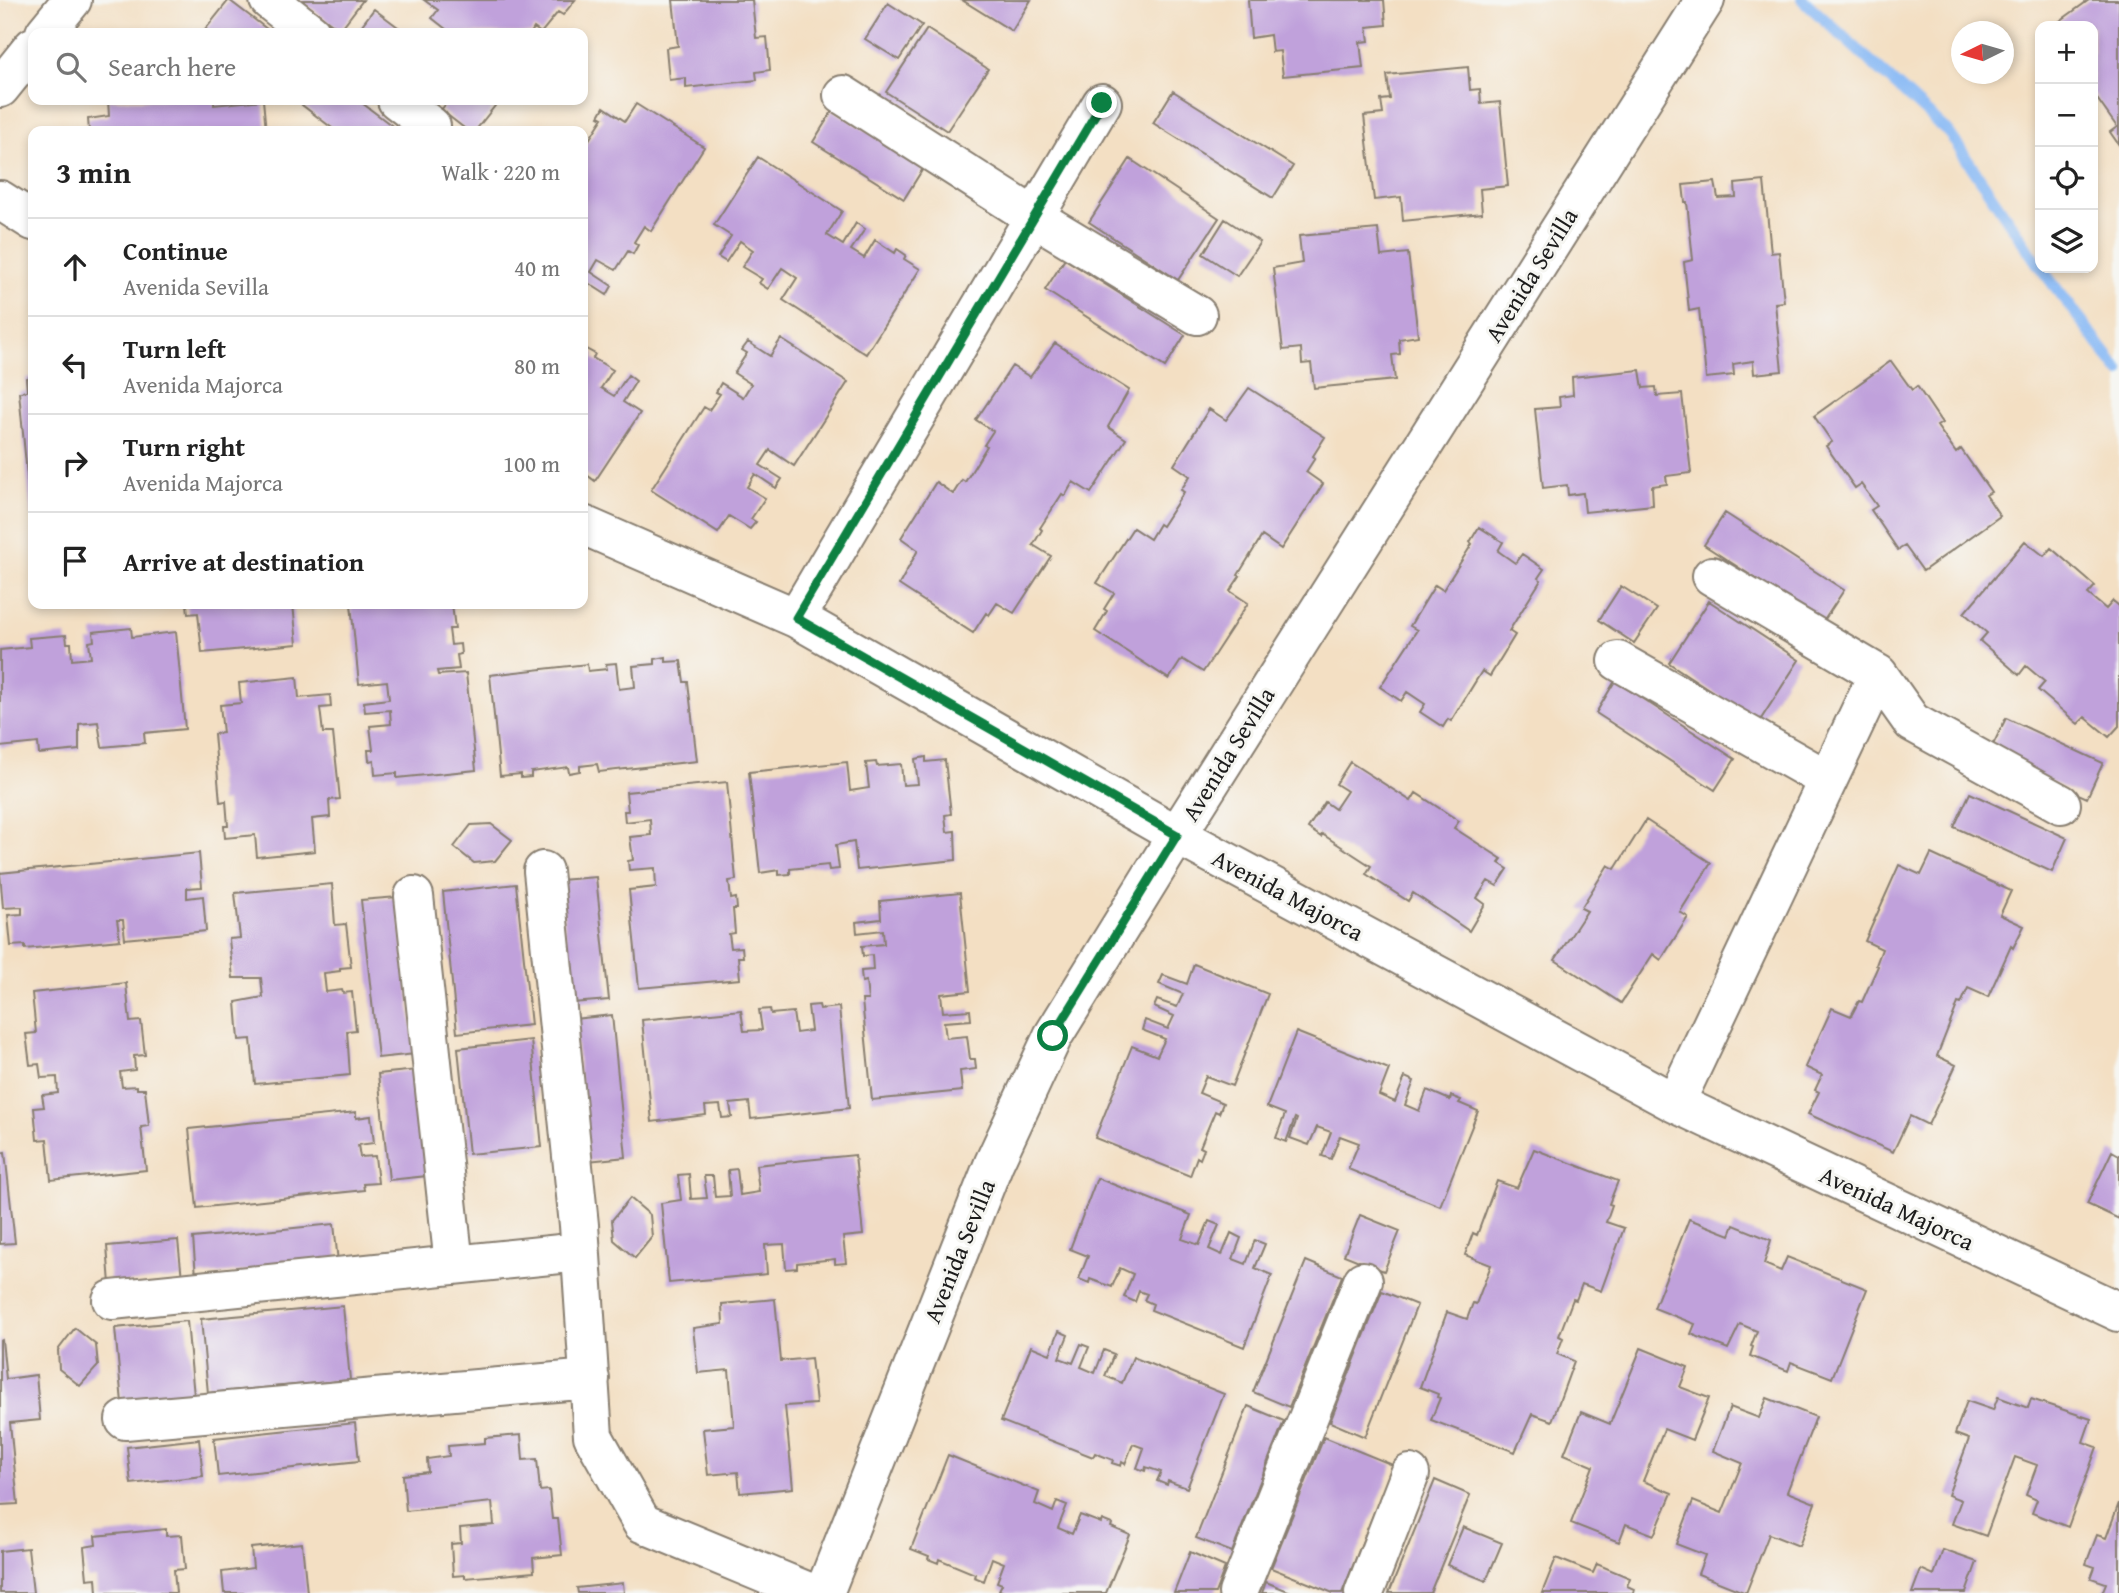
<!DOCTYPE html>
<html lang="en">
<head>
<meta charset="utf-8">
<style>
	body { margin:0; font-family:"Gentium Book Plus",serif; background:#f2f2f2; color:#222 }
	.controls { position:absolute; right:21px; top:21px; display:grid; overflow:hidden; border-radius:14px; box-shadow:0 4px 10px #0003 }
	.controls button { width:63px; height:63px; display:grid; place-items:center; padding:0; border:0; border-bottom:2px solid #e0e0e0; background:#fff; color:#222; font:35px sans-serif }
	.compass { position:absolute; left:1951px; top:21px; width:63px; height:63px; border-radius:50%; background:#fff; box-shadow:0 4px 10px #0003; rotate:265deg }
	.stop { position:absolute; width:21px; height:21px; margin:-16px; border:5px solid #0b8043; border-radius:50%; background:#fff }
	.stop.end { background:#0b8043; border-color:#fff; box-shadow:0 2px 7px #0008 }
	.list { margin:0; padding:0; list-style:none }
	h2 { display:flex; justify-content:space-between; align-items:center; height:91px; margin:0; padding:0 28px; font-size:30px }
	h2 small { font-size:23px; font-weight:400; color:#767676 }
	.list li { display:grid; grid-template-columns:46px 1fr auto; gap:21px; align-items:center; box-sizing:border-box; height:98px; padding:0 28px; border-top:2px solid #e0e0e0 }
	.list b { display:block; font-size:26px; white-space:nowrap }
	.list p { margin:0; font-size:23px; white-space:nowrap; color:#767676 }
	.list em { font-size:23px; font-style:normal; color:#767676 }
	.icon { flex:none; width:38px; height:38px; fill:none; stroke:currentColor; stroke-width:2; stroke-linecap:round; stroke-linejoin:round }
	.map { position:relative; flex:none; width:2119px; height:1593px; overflow:hidden }
	.search { position:absolute; background:#fff; box-shadow:0 4px 10px #0003; left:28px; top:28px; width:560px; height:77px; display:flex; align-items:center; gap:18px; box-sizing:border-box; padding:0 24px; border-radius:14px; color:#767676; font-size:26px }
	.panel { position:absolute; background:#fff; box-shadow:0 4px 10px #0003; left:28px; top:126px; width:560px; height:483px; border-radius:14px }
	.map>svg:first-child { display:block }
	.lines { fill:none; stroke-linecap:round; stroke-linejoin:round }
	.stream { stroke:#88b9f5; stroke-width:12 }
	.building { fill:#c0a1db }
	.minor-casing { stroke:#887e70; stroke-width:42 }
	.minor { stroke:#fff; stroke-width:38 }
	.route { stroke:#0b8043; stroke-width:9 }
	.labels { text-anchor:middle; dominant-baseline:central; stroke-width:6; stroke-linejoin:round; paint-order:stroke }
	.street-label { font-size:24px; fill:#1c1c1c; stroke:#f6f6f2 }
</style>
</head>
<body>
<div class="map">
<svg width="2119" height="1593" viewBox="0 0 2119 1593">
	<rect width="100%" height="100%" fill="#f6f6f2"/>
	<filter id="ink" filterUnits="userSpaceOnUse"><feTurbulence type="fractalNoise" baseFrequency=".0143" numOctaves="2"/><feDisplacementMap in="SourceGraphic" scale="14" xChannelSelector="R" yChannelSelector="G"/><feConvolveMatrix kernelMatrix="1 2 1 2 8 2 1 2 1" color-interpolation-filters="sRGB"/></filter>
	<filter id="wash" filterUnits="userSpaceOnUse"><feTurbulence type="fractalNoise" baseFrequency=".00686" numOctaves="4" result="noise"/><feDisplacementMap in="SourceGraphic" scale="28" xChannelSelector="R" yChannelSelector="G"/><feGaussianBlur stdDeviation="1.57" result="paint"/><feColorMatrix in="noise" values="0 0 0 0 0 0 0 0 0 0 0 0 0 0 0 0 0 1.4 0 .05"/><feComposite in="paint" operator="in"/></filter>
	<g filter="url(#wash)">
		<rect width="100%" height="100%" fill="#f3dfc3"/>
		<g class="lines">
			<path class="stream" d="M1803 0 1949 133 2040 267
				M2041 268 2119 371"/>
		</g>
		<g id="blocks">
			<path class="building" d="M229 0 272 33H209L205 30Z
				M301 0H363L340 30Z
				M424 0H575L563 15 558 12 541 33 534 28 531 33H451L432 18 438 10Z
				M673 0H752L756 38 767 37 770 70 756 72 757 80 686 88V78L669 80 666 48 678 46Z
				M962 0H1031L1012 31Z
				M1248 0H1384L1386 25 1367 27 1369 41 1360 42 1363 68 1283 76 1280 51 1272 52 1270 35 1251 38Z
				M2089 0H2119V145L2110 132 2117 127 2093 93V26H2053Z
				M888 3 922 25 899 60 865 39Z
				M374 9 406 33H356Z
				M927 29 988 69 947 131 886 92Z
				M1468 67 1470 90 1480 89 1481 104 1500 102 1508 186 1480 189 1482 213 1403 221 1401 197 1374 200 1364 116 1383 114 1381 100 1390 99 1387 75Z
				M1173 91 1293 166 1273 198 1153 123Z
				M108 100H214V105L263 100 266 131H89L88 119 109 116Z
				M306 100H358L399 131H336L302 105Z
				M449 100H495L498 102 475 131H468L441 110Z
				M636 104 704 147 651 231 644 226 634 242 638 245 633 254 628 251 616 270 598 260 591 272 612 286 607 295 585 281 583 284V149L603 118 599 116 604 107 625 121Z
				M833 110 924 167 904 199 813 142Z
				M758 157 842 211 827 235 843 245 856 223 865 229 851 250 864 258 875 240 895 253 897 249 906 255 904 259 920 269 866 354 783 300 797 278 782 268 768 289 759 283 762 279 742 267 753 250 740 241 726 262 718 257 731 236 714 225Z
				M1130 159 1219 218 1178 280 1089 222Z
				M1764 181 1771 253 1779 252 1784 302 1775 303 1782 371 1754 374 1753 361 1733 364 1734 375 1706 378 1699 309 1689 311 1684 262 1693 260 1687 202H1685L1683 185 1715 182 1718 198 1736 197 1735 184Z
				M1225 219 1260 242 1237 276 1203 254Z
				M1378 229 1381 256 1408 253 1418 336 1399 339 1400 354 1392 355 1395 380 1314 388 1311 363 1302 364 1301 348 1283 350 1273 268 1302 263 1299 236Z
				M1065 259 1185 335 1165 367 1045 290Z
				M781 339 848 382 794 466 770 450 760 465 782 479 776 488 755 474 747 487 765 498 751 519 756 522 750 529 729 516 718 533 651 490 704 407 709 410 720 394 716 392 721 383 743 397 751 384 734 373 747 353 742 350 748 342 770 356Z
				M1055 343 1129 390 1108 427 1126 439 1091 493 1073 482 1065 496 1062 494 1040 528 1042 530 1033 545 1051 556 1014 613 997 603 989 615 986 613 973 633 899 585 918 550 901 538 936 482 953 494 962 480 965 482 987 446 984 445 993 431 976 420 1012 366 1030 377Z
				M586 349 595 354 593 358 613 370 601 388 614 396 628 375 636 381 623 402 640 413 595 481 583 472V354Z
				M1891 361 1912 390 1917 386 1942 423 1937 426 1956 453 1961 449 1991 492 1986 495 2000 516 1923 571 1905 546 1898 550 1871 510 1877 506 1861 484 1855 488 1826 446 1832 442 1814 416Z
				M1640 370 1643 388 1656 387 1657 396 1682 394 1691 473 1666 476 1667 484 1652 486 1653 505 1585 512 1583 493 1568 495 1567 485 1543 488 1535 409 1560 407 1559 397 1573 395 1572 377Z
				M33 377V516H31L19 392 27 391 26 378Z
				M1249 388 1325 437 1313 456 1315 458 1306 472 1323 484 1281 549 1262 536 1238 575 1240 576 1230 591 1248 603 1203 672 1182 659 1169 679 1095 631 1107 611 1104 609 1114 593 1097 583 1133 528 1150 539 1159 524 1162 526 1184 492 1181 490 1190 476 1174 465 1209 409 1226 420Z
				M1725 513 1844 590 1823 622 1704 545Z
				M1479 527 1503 542 1498 551 1515 563 1522 554 1544 569 1538 578 1541 580 1509 631 1515 635 1490 676 1482 671 1451 721 1448 719 1443 727 1420 712 1425 704 1407 692 1401 701 1380 687 1417 630 1410 626 1435 585 1443 590 1472 544 1470 542Z
				M2025 541 2044 556 2051 548 2095 586 2088 594 2106 609 2113 601 2119 606V726L2109 737 2085 717 2078 724 2038 690 2045 682 2026 666 2019 675 1980 641 1987 633 1964 613Z
				M1621 586 1657 609 1634 643 1599 620Z
				M1709 601 1799 660 1759 722 1669 663Z
				M187 604H293L297 644 202 653 198 613 188 614Z
				M351 604H452L455 629H449L451 645 460 644 461 654 457 655 459 669 437 671 438 675 466 673 476 770 397 778V773L375 775 374 760 369 761 368 750H373L370 726 391 724 390 710 365 712 364 702 389 699 387 681 359 684Z
				M131 628 132 637 176 632 185 729 144 733 145 743 102 747 98 722 79 724V750L39 754 38 743 0 747V650L30 647 29 638 66 635 67 643H71L72 660 91 658 89 642 94 641 93 632Z
				M666 657V662L681 661 684 682H688L697 761 599 772 597 764 580 766V771L569 773 568 767 531 772V777L521 778V774L500 776 490 675 587 664 588 671 607 669 606 664 616 663 619 689 635 687 633 666 655 664V659Z
				M297 677 299 698 330 695 331 707 320 708 323 733H333L340 799 329 800 330 817 312 819 315 851 257 857 255 835 225 838 224 826H228L226 801 220 802 214 734 223 733 220 705 241 703 239 683Z
				M1615 681 1735 759 1715 790 1596 713Z
				M2006 718 2103 763 2087 798 1989 753Z
				M926 757V762L945 760 951 814 945 815 947 832 955 831 956 860 857 870 854 842 836 845 839 869 829 870 828 865 790 869V874L779 875V870L760 873 749 772 847 762 850 791 869 788 866 763 876 762 877 766 901 764 903 785 918 784 915 759Z
				M1350 762 1411 801 1416 793 1459 821 1454 828 1502 859 1499 863 1508 869 1497 886 1488 881 1477 898 1485 904 1469 931 1413 893 1408 901 1366 874 1371 866 1322 834 1321 837 1308 828 1325 802 1335 809 1347 791 1336 784Z
				M727 782 736 880 729 881 731 899 736 898 737 909H733L735 933 729 934 731 948 742 947 743 957H738L740 979 639 988 629 890 656 887 655 868 629 870 628 861 633 860 630 837 651 835 650 819 625 822 624 811H628L626 792Z
				M1970 793 2067 838 2052 872 1954 827Z
				M1646 820 1711 863 1680 912 1688 917 1661 960 1653 954 1621 1003 1555 960 1587 911 1581 908 1608 865 1615 869Z
				M491 824 512 840 495 861 474 863 454 847 471 825Z
				M199 853 202 887 187 888V898L203 896 206 931 125 939 123 920H117L120 940 25 949V945L11 946 8 915 22 914V907L3 908 0 873Z
				M1931 854 2011 891 2000 915 2024 926 2013 948 2011 946 1988 997 1968 988 1961 1004 1958 1003 1937 1056 1956 1065 1928 1125 1910 1116 1893 1152 1808 1114 1819 1092 1815 1090 1822 1075 1805 1067 1832 1008 1851 1016 1859 1001 1862 1002 1878 966 1876 965 1882 949 1865 941 1899 865 1921 875Z
				M596 877 609 1000 572 1003 560 880Z
				M332 884 335 925 346 924 351 967 340 968V971L324 973 326 992 342 990 343 993 352 992 356 1030 347 1031 350 1075 255 1084 251 1039 239 1040 236 1002 263 997 261 978H233L229 939 240 938 235 893Z
				M516 884 531 1025 457 1033 443 892Z
				M960 893 970 991 941 994 943 1012 970 1010 971 1020 944 1022 946 1038 967 1036 970 1059H975L976 1069 960 1071 962 1091 872 1100 862 1000H868L866 981 862 982 861 971 873 970 872 955 863 956 862 946 884 944 883 930 857 933 856 922 881 919 880 901Z
				M398 897 415 1054 378 1058 361 900Z
				M1194 964 1268 994 1232 1086 1206 1076 1199 1093 1223 1103 1219 1113 1215 1111 1200 1147 1204 1149 1200 1159 1197 1157 1190 1176 1095 1138 1132 1046 1157 1056 1165 1039 1142 1030 1145 1020 1168 1029 1174 1016 1154 1007 1157 1000 1177 1007 1183 994 1159 984 1163 975 1187 984Z
				M126 983 130 1022 141 1021 145 1055 134 1056 135 1070 120 1072 122 1087 137 1086V1089H145L149 1126 141 1127 146 1170 51 1180 47 1139 37 1140 34 1108 44 1107 42 1095 58 1093 57 1077 41 1078 39 1064 30 1065 26 1034 36 1033 32 993Z
				M819 1005 820 1009 839 1007 849 1108 751 1119 749 1102 730 1104 732 1117 722 1118 720 1105 705 1106 706 1115 652 1122 642 1020 741 1010 744 1031 762 1030 759 1010 770 1009 771 1014 793 1012 796 1033 811 1031 808 1006Z
				M612 1015 626 1157 588 1161 574 1019Z
				M1296 1032 1389 1069 1379 1095 1395 1102 1405 1077 1414 1081 1405 1105 1419 1111 1427 1090 1450 1100 1451 1096 1461 1100 1459 1103 1478 1111 1440 1206 1348 1169 1359 1143 1340 1136 1331 1159 1322 1156 1331 1132 1317 1127 1309 1145 1290 1138 1297 1119 1295 1118 1286 1142 1276 1138 1285 1114 1267 1107Z
				M531 1040 542 1147 469 1154 458 1048Z
				M417 1070 427 1176 389 1180 378 1074Z
				M356 1112V1118L371 1116 374 1143 358 1145 360 1157 375 1156 378 1183 363 1184 364 1190 197 1208 189 1129Z
				M1534 1149 1618 1181 1609 1204 1612 1205 1606 1222 1624 1228 1601 1291 1582 1284 1576 1300 1573 1299 1559 1336 1563 1338 1557 1354 1574 1361 1552 1421 1532 1414 1515 1452 1431 1420 1440 1398 1437 1397 1438 1394 1420 1387 1447 1312 1467 1319 1473 1303 1476 1304 1491 1265 1465 1255 1473 1233 1477 1235 1497 1181 1517 1188Z
				M2112 1151 2119 1155V1219L2087 1204Z
				M5 1152 15 1243 0 1244V1153Z
				M855 1155 863 1235 843 1237 846 1263 835 1264V1259L797 1263V1268L786 1269 784 1244 765 1245 767 1274 669 1283 661 1203 681 1200 678 1175 689 1174 691 1199 707 1198 704 1176H713L715 1197 730 1196 728 1170 737 1169 740 1195 759 1192 756 1165Z
				M1097 1178 1191 1215 1182 1239 1199 1245 1209 1221 1219 1225 1209 1249 1222 1255 1231 1233 1241 1238 1233 1259 1246 1264 1255 1240 1265 1244 1255 1268 1272 1275 1244 1347 1151 1310 1153 1304 1144 1300 1147 1294 1139 1291 1135 1302 1124 1297 1133 1274 1120 1268 1112 1287 1090 1279 1089 1283 1079 1279 1088 1256 1070 1249Z
				M630 1198 650 1215 652 1237 635 1258 614 1240 612 1220Z
				M1360 1215 1400 1231 1384 1271 1344 1255Z
				M1689 1219 1730 1235 1734 1225 1771 1240 1764 1264 1781 1271 1787 1257 1867 1289 1832 1378 1791 1362 1788 1371 1750 1356 1753 1347 1751 1346 1757 1331 1740 1324 1728 1349 1691 1334 1695 1324 1654 1308Z
				M334 1224 338 1262 196 1276 193 1238Z
				M178 1240 182 1278 110 1284 107 1246Z
				M1306 1261 1342 1276 1289 1407 1253 1392Z
				M1382 1291 1417 1305 1365 1437 1330 1422Z
				M775 1299 781 1361 811 1358 816 1404 785 1406 793 1488 740 1493 738 1472 708 1475 703 1429 734 1426 729 1370 698 1373 693 1328 723 1324 722 1304Z
				M343 1306 350 1380 208 1393 201 1319Z
				M187 1321 194 1396 122 1403 115 1328Z
				M75 1328 96 1345 98 1366 80 1386 59 1369 58 1350Z
				M1059 1331 1068 1335 1059 1358 1073 1363 1081 1344 1089 1347 1081 1367 1095 1373 1104 1350 1114 1354 1105 1376 1122 1383 1133 1357 1224 1394 1187 1488 1168 1481 1167 1485 1157 1481 1161 1472 1146 1467 1145 1471 1137 1468 1144 1448 1133 1444 1125 1464 1122 1462 1121 1466 1112 1463 1113 1460 1095 1453 1093 1457 1001 1421 1031 1346 1050 1354Z
				M2 1340 6 1379 36 1375 40 1420 10 1423 18 1504 0 1505V1341Z
				M1641 1348 1688 1367 1680 1387 1709 1398 1692 1440 1664 1429 1643 1481 1672 1493 1654 1535 1626 1524 1619 1542 1571 1523 1593 1466 1564 1454 1581 1412 1610 1424Z
				M1998 1397 2028 1408 2031 1399 2091 1419 2083 1442 2097 1447 2068 1527 2032 1513 2037 1500 2026 1495 2037 1465 2015 1457 1986 1536 1952 1524 1961 1500 1948 1495 1969 1439 1955 1434 1967 1401 1993 1410Z
				M1767 1398 1816 1417 1787 1492 1815 1503 1799 1546 1769 1534 1746 1593 1698 1574 1705 1555 1676 1544 1693 1501 1722 1513 1742 1463 1713 1451 1730 1407 1759 1418Z
				M1248 1406 1284 1421 1232 1552 1196 1538Z
				M355 1423 359 1461 218 1476 214 1438Z
				M521 1435 523 1460 537 1459 540 1491 549 1490 552 1519H558L562 1555 533 1558 534 1572 465 1578V1575L453 1576 451 1544 461 1543 460 1528 494 1525 492 1502 406 1511 403 1475 428 1472 427 1459 449 1456 448 1446 485 1443V1438Z
				M1324 1437 1393 1465 1342 1593H1333L1271 1568Z
				M199 1439 203 1476 131 1484 127 1447Z
				M948 1455 1039 1492 1035 1504 1053 1512 1057 1501 1067 1505 1058 1528 1072 1534 1080 1515 1101 1523 1102 1520 1112 1524 1111 1527 1130 1535 1106 1593H1006L999 1590 1002 1584 997 1582 1004 1563 992 1558 984 1581 974 1577 975 1574 939 1559 938 1563 928 1559 929 1556 911 1549Z
				M1435 1480 1470 1495 1430 1593H1389Z
				M2119 1503V1593H2102L2106 1583 2091 1578 2095 1567 2086 1564 2097 1535 2106 1538Z
				M1463 1527 1502 1543 1486 1581 1447 1565Z
				M166 1529V1536L182 1535 185 1569 174 1570 176 1593H97L96 1578 87 1579 84 1547 96 1545 95 1536Z
				M302 1543 307 1593H224L222 1572 253 1568 251 1548Z
				M28 1548 33 1593H0V1551Z
				M1943 1550 1977 1562 1966 1593H1912L1921 1569 1934 1575Z
				M1190 1552 1225 1567 1215 1593H1174Z
				M1556 1558 1593 1573 1597 1564 1630 1578 1627 1586 1634 1589 1633 1593H1542Z
				M1266 1582 1293 1593H1262Z
				M623 1583 624 1593H578L577 1588Z"/>
		</g>
	</g>
	<g filter="url(#ink)">
		<use href="#blocks" fill-opacity="0" stroke="#887e70" stroke-width="2"/>
		<g class="lines">
			<defs>
				<path id="minor" d="M269 0 311 33
					M45 33 72 0
					M0 88 33 47
					M843 95 1034 217 1197 315
					M397 100 431 126
					M0 200 33 221
					M583 525 796 618 1177 835 1675 1103 2119 1312
					M1712 576 1878 674 1912 722 2061 804
					M796 618 1102 103
					M1618 661 1828 780
					M543 871 579 1225 593 1436 642 1523 811 1593
					M414 896 454 1265
					M1675 1103 1878 674
					M112 1300 580 1252
					M125 1420 590 1379
					M824 1593 994 1163 1053 1036 1177 835 1705 0
					M1238 1593 1363 1281
					M1364 1593 1410 1474"/>
			</defs>
			<use href="#minor" class="minor-casing"/>
			<use href="#minor" class="minor"/>
		</g>
	</g>
	<g class="lines" filter="url(#ink)">
		<path class="route" d="M1053 1036 1177 835 796 618 1102 103"/>
	</g>
	<g class="labels">
		<g class="street-label">
			<text transform="translate(1531 275) rotate(-58)">Avenida Sevilla</text>
			<text transform="translate(1228 754) rotate(-58)">Avenida Sevilla</text>
			<text transform="translate(1288 895) rotate(28)">Avenida Majorca</text>
			<text transform="translate(1897 1208) rotate(25)">Avenida Majorca</text>
			<text transform="translate(959 1251) rotate(-68)">Avenida Sevilla</text>
		</g>
	</g>
</svg>
<div class="controls">
<button>+</button>
<button>−</button>
<button><svg class="icon" aria-label="locate" viewBox="0 0 24 24"><circle cx="12" cy="12" r="6"/><path d="M12 2v4M12 18v4M2 12h4M18 12h4"/></svg></button>
<button><svg class="icon" aria-label="layers" viewBox="0 0 24 24"><path d="M12 4l9 5-9 5-9-5zM3 14l9 5 9-5"/></svg></button>
</div>
<svg class="compass" viewBox="-18 -18 36 36"><path d="M0-13l5 13h-10z" fill="#e53935"/><path d="M0 13l5-13h-10z" fill="#767676"/></svg>
<div class="stop" style="left:1053px;top:1036px"></div>
<div class="stop end" style="left:1102px;top:103px"></div>
<div class="search"><svg class="icon" aria-label="search" viewBox="0 0 24 24"><circle cx="10" cy="10" r="6"/><path d="M15 15l6 6"/></svg>Search here</div>
<section class="panel">
<h2>3 min<small>Walk · 220 m</small></h2>
<ul class="list">
<li><svg class="icon" aria-label="ahead" viewBox="0 0 24 24"><path d="M12 20V5M6 11l6-6 6 6"/></svg><div><b>Continue</b><p>Avenida Sevilla</p></div><em>40 m</em></li>
<li><svg class="icon" aria-label="left" viewBox="0 0 24 24"><path d="M17 20v-9H6M10 6l-5 5 5 5"/></svg><div><b>Turn left</b><p>Avenida Majorca</p></div><em>80 m</em></li>
<li><svg class="icon" aria-label="right" viewBox="0 0 24 24"><path d="M7 20v-9h11M14 6l5 5-5 5"/></svg><div><b>Turn right</b><p>Avenida Majorca</p></div><em>100 m</em></li>
<li><svg class="icon" aria-label="arrive" viewBox="0 0 24 24"><path d="M6 21V4h12l-3 4 3 4H6"/></svg><div><b>Arrive at destination</b></div></li>
</ul>
</section>
</div>
</body>
</html>
